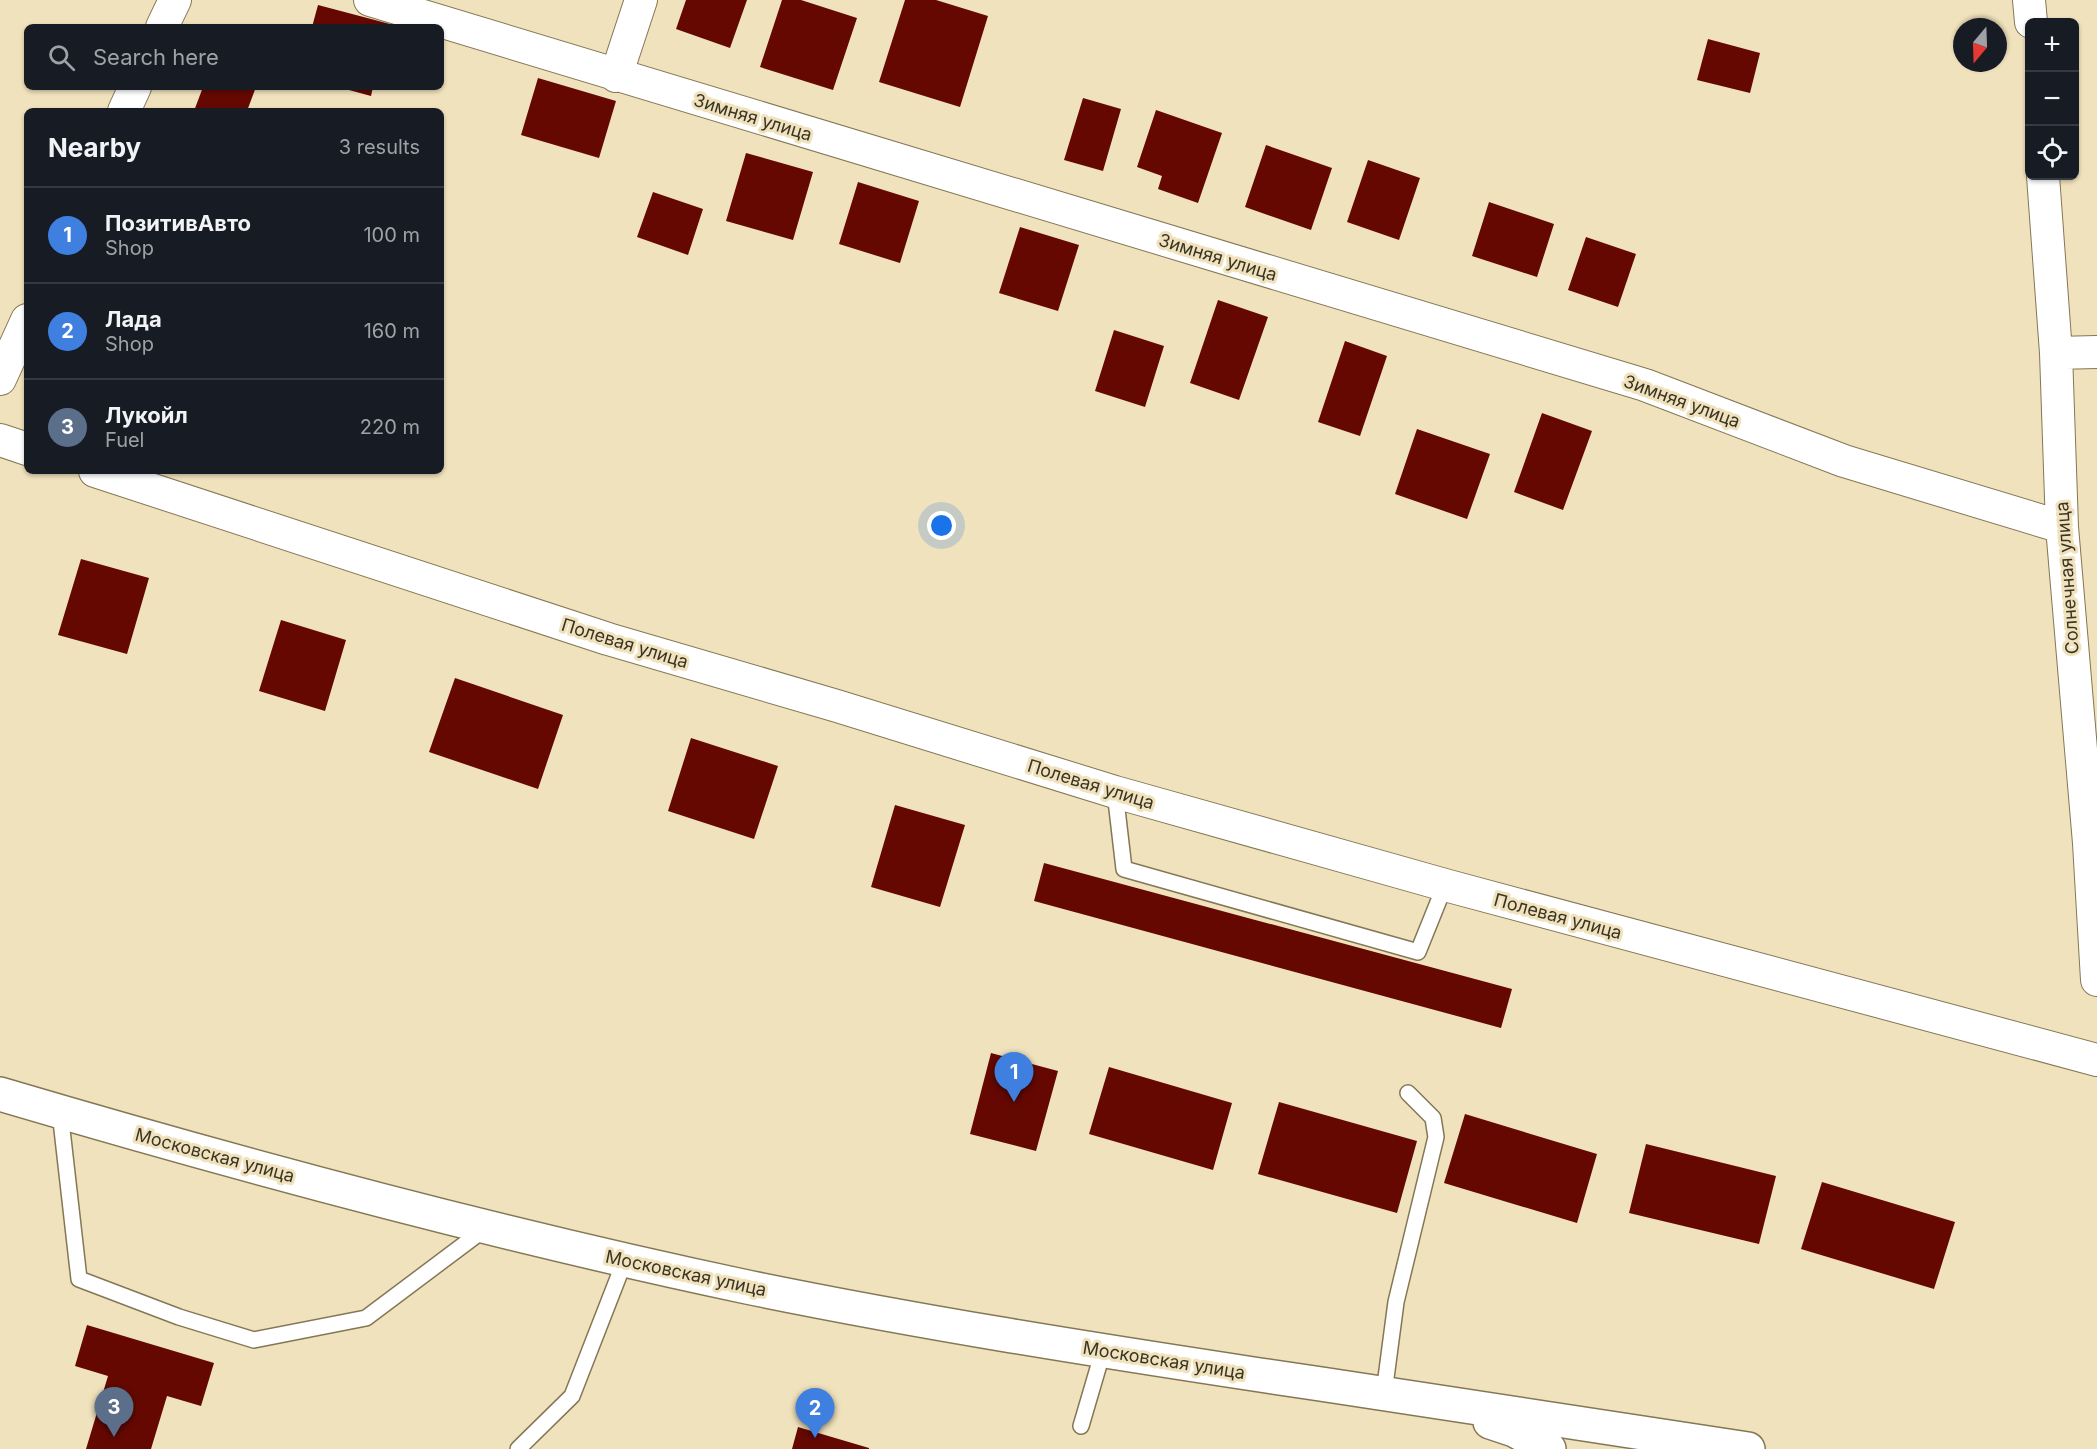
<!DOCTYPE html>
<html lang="en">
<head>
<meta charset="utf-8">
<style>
	body { margin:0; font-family:Inter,sans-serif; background:#242831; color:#f1f3f6 }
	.controls { position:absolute; right:18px; top:18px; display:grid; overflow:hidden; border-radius:9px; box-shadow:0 2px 4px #0004 }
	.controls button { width:54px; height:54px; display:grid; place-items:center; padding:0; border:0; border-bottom:2px solid #363941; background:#171b24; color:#f1f3f6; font:30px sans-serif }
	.compass { position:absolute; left:1953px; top:18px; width:54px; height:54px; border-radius:50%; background:#171b24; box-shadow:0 2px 4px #0004; rotate:199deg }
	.you { position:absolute; left:942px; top:526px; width:21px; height:21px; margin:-15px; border:4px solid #fff; border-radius:50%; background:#1a73e8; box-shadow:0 0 0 9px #1a73e833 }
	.badge { display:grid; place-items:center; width:39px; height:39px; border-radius:50%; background:#7c3aed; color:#fff; font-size:20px; font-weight:700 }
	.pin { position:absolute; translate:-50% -50px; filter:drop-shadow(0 2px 3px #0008) }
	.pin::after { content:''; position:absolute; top:32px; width:21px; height:18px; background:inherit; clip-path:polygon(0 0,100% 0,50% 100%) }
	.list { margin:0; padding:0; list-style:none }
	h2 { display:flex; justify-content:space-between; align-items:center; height:78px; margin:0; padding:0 24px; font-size:26px }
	h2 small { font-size:20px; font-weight:400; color:#9ea1a6 }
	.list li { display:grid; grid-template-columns:39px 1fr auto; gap:18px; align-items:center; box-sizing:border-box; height:96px; padding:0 24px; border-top:2px solid #363941 }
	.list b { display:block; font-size:22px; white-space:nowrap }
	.list p { margin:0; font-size:20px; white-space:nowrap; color:#9ea1a6 }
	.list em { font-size:20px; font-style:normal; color:#9ea1a6 }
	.icon { flex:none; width:33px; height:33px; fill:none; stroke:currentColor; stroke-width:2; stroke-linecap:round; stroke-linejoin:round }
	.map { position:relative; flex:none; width:2097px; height:1449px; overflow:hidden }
	.search { position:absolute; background:#171b24; box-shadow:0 2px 4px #0004; left:24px; top:24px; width:420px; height:66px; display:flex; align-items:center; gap:15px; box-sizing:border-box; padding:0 21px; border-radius:9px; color:#9ea1a6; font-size:22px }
	.panel { position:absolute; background:#171b24; box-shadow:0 2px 4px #0004; left:24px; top:108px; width:420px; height:366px; border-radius:9px }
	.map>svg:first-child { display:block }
	.building { fill:#650802 }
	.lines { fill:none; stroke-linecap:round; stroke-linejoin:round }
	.lane-casing { stroke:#847755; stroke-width:18 }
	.street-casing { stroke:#847755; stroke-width:34 }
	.secondary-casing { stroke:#847755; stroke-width:36 }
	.lane { stroke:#fff; stroke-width:15 }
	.street { stroke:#fff; stroke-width:32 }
	.secondary { stroke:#fff; stroke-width:33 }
	.labels { text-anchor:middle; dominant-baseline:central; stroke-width:6; stroke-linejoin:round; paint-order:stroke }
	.street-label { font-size:18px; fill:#3a3425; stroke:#f0e2bc }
</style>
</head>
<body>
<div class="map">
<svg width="2097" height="1449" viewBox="0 0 2097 1449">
	<rect width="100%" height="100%" fill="#f0e2bc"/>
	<path class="building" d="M686 0H747L730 48 676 29Z
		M782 0H801L857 18 833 90 760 67Z
		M905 0H936L988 16 960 107 879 82Z
		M318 5 390 24 389 27H312Z
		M1708 39 1760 53 1750 93 1697 80Z
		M538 78 616 101 599 158 521 135Z
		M203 87H256L247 111H194Z
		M338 87H373L371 96Z
		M1083 98 1121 109 1103 171 1064 160Z
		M1156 110 1222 133 1198 203 1158 189 1162 176 1137 167Z
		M1266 145 1332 168 1311 230 1245 207Z
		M746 153 813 172 793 240 726 221Z
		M1368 160 1420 178 1399 240 1347 222Z
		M858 182 919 201 900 263 839 244Z
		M653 192 703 209 688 255 637 237Z
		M1489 202 1554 224 1537 277 1472 256Z
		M1020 227 1079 245 1058 311 999 293Z
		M1586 237 1636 254 1618 307 1568 290Z
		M1218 300 1268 317 1239 400 1190 383Z
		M1114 330 1164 346 1145 407 1095 391Z
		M1345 341 1387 356 1360 436 1318 422Z
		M1542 413 1592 431 1563 510 1514 492Z
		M1417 429 1490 454 1467 519 1395 494Z
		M81 559 149 578 127 654 58 635Z
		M281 620 346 640 325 711 259 691Z
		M455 678 563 715 538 789 429 752Z
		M691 738 778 766 754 839 668 811Z
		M895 805 965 825 940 907 871 887Z
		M1044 863 1512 989 1501 1028 1034 901Z
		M991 1053 1058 1071 1036 1151 970 1134Z
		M1109 1067 1232 1103 1213 1170 1089 1134Z
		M1279 1102 1417 1141 1397 1213 1258 1174Z
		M1465 1114 1597 1154 1577 1223 1444 1183Z
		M1646 1144 1776 1176 1759 1244 1629 1213Z
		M1822 1182 1955 1222 1934 1289 1801 1249Z
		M87 1325 214 1363 201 1406 167 1396 151 1449H86L108 1376 75 1366Z
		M798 1427 869 1448V1449H792Z"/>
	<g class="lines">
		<defs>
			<path id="lane" d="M1115 792 1124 869 1418 952 1445 885
				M60 1112 79 1279 179 1317 254 1340 366 1318 486 1228
				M1384 1393 1396 1302 1436 1137 1433 1118 1408 1093
				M1081 1426 1103 1351
				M518 1449 572 1396 625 1260"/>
			<path id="street" d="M370 0 1645 385 1844 461 2062 527
				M2029 0 2031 22
				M162 27 175 0
				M616 76 641 0
				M124 111 135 87
				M2043 176 2056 353 2062 527 2089 843 2097 980
				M2056 353 2097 352
				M0 379 27 320
				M0 440 27 449
				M95 471 608 639 837 706 1115 792 1445 885 2097 1060"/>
			<path id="secondary" d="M0 1094C247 1167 496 1234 747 1287 917 1322 1089 1349 1260 1375 1423 1399 1586 1424 1748 1449
				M1490 1422 1514 1430 1549 1449"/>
		</defs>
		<use href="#lane" class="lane-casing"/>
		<use href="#street" class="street-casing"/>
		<use href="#secondary" class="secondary-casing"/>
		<use href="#lane" class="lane"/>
		<use href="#street" class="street"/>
		<use href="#secondary" class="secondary"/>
	</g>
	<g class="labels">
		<g class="street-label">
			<text transform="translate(753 117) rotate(17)">Зимняя улица</text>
			<text transform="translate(1218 257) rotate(17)">Зимняя улица</text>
			<text transform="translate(1682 401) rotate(20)">Зимняя улица</text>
			<text transform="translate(2067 578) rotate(-94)">Солнечная улица</text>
			<text transform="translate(625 643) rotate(17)">Полевая улица</text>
			<text transform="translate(1091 784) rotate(17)">Полевая улица</text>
			<text transform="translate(1558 916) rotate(15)">Полевая улица</text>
			<text transform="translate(215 1155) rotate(15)">Московская улица</text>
			<text transform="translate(686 1273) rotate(12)">Московская улица</text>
			<text transform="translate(1164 1360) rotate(9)">Московская улица</text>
		</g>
	</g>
</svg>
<div class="controls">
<button>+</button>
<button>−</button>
<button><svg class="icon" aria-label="locate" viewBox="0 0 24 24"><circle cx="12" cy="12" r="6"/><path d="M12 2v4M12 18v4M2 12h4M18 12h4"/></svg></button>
</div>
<svg class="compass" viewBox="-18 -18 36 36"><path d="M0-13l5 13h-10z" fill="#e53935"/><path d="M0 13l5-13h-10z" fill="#9ea1a6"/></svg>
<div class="you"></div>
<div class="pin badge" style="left:1014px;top:1102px;background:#3f7fe0">1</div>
<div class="pin badge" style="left:815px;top:1438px;background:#3f7fe0">2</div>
<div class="pin badge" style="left:114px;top:1437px;background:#5c6f8a">3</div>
<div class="search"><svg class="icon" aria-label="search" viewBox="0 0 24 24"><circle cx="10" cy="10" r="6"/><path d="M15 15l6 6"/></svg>Search here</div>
<section class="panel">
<h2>Nearby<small>3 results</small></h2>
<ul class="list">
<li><span class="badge" style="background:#3f7fe0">1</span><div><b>ПозитивАвто</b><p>Shop</p></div><em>100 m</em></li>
<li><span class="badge" style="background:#3f7fe0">2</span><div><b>Лада</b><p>Shop</p></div><em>160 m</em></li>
<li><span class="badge" style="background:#5c6f8a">3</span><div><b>Лукойл</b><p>Fuel</p></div><em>220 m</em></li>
</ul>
</section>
</div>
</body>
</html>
